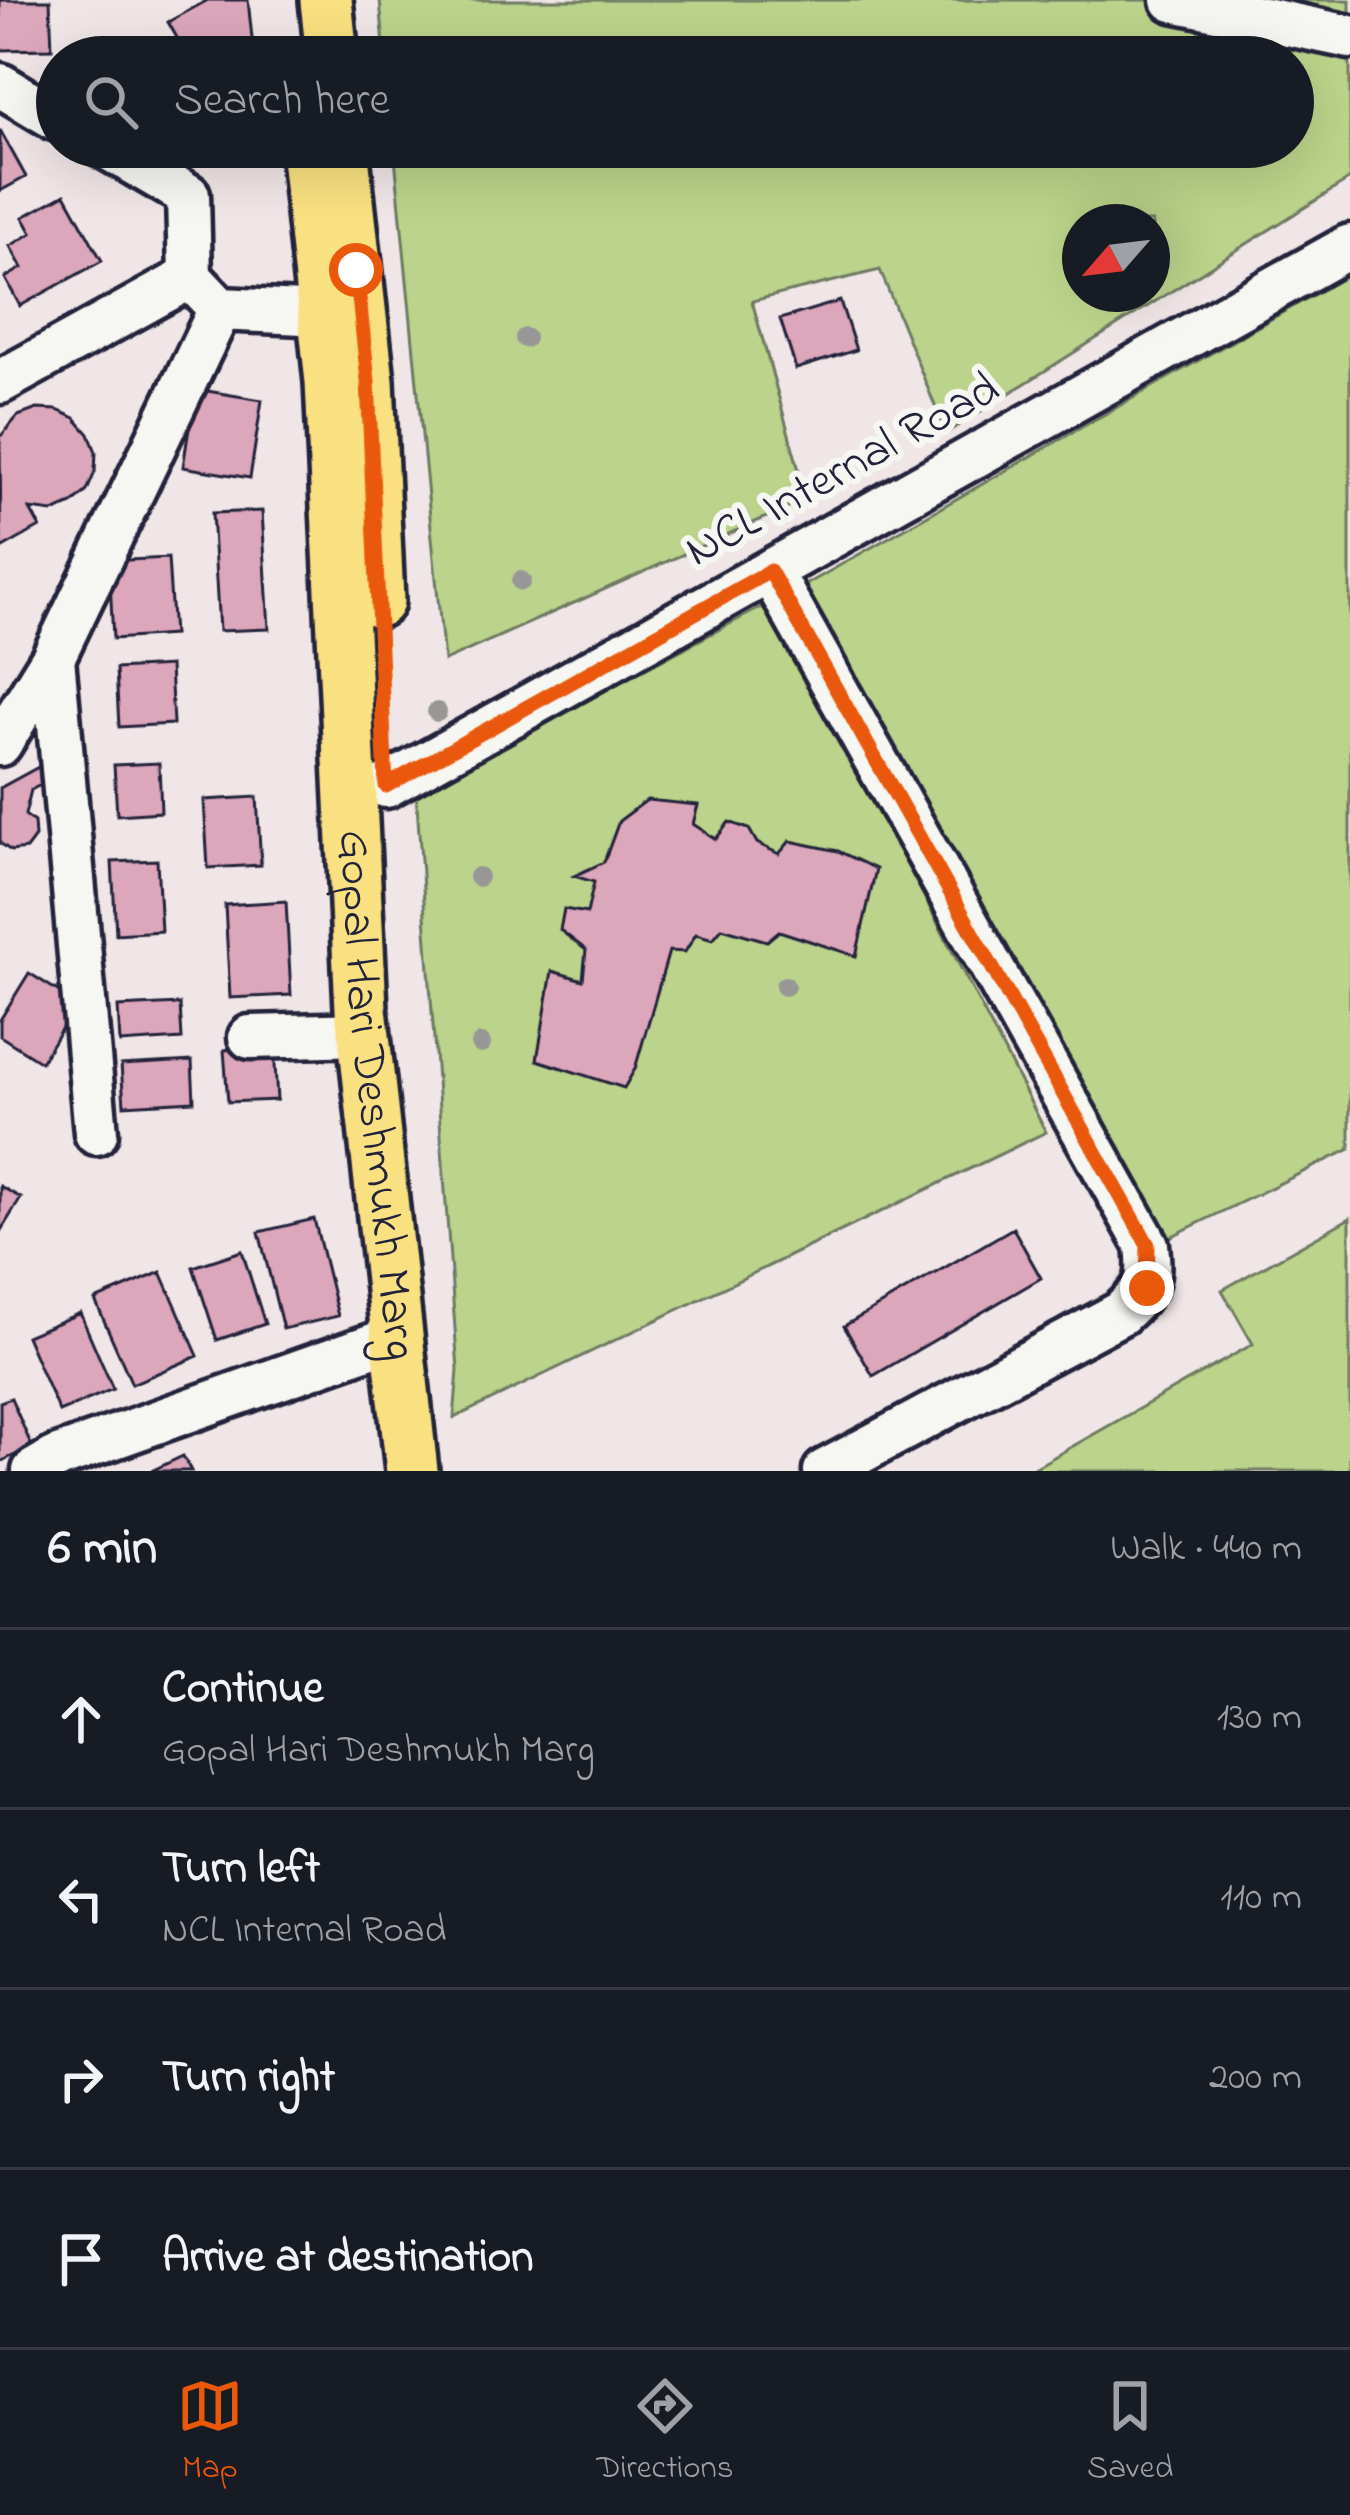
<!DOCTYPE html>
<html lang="en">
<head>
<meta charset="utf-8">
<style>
	body { margin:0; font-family:"Indie Flower",sans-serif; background:#242831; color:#f1f3f6 }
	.compass { position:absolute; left:1062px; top:204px; width:108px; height:108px; border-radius:50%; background:#171b24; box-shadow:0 12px 48px #0002; rotate:242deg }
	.stop { position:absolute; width:36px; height:36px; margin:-27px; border:9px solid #ea580c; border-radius:50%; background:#fff }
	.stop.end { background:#ea580c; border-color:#fff; box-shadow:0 3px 12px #0008 }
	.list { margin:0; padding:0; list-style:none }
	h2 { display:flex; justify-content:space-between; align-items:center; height:156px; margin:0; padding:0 48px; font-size:51px }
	h2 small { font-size:39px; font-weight:400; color:#9ea1a6 }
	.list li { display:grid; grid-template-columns:78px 1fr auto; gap:36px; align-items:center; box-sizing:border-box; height:180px; padding:0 48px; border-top:3px solid #363941 }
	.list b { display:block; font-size:45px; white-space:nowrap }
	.list p { margin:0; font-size:39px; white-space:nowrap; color:#9ea1a6 }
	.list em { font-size:39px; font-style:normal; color:#9ea1a6 }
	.icon { flex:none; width:66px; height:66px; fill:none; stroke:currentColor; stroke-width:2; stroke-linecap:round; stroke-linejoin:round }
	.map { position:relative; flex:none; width:1350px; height:1471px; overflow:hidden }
	.search { position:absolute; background:#171b24; box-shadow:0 12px 48px #0002; left:36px; right:36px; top:36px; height:132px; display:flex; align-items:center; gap:30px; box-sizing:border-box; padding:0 42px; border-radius:66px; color:#9ea1a6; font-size:45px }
	.sheet { height:876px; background:#171b24 }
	nav { display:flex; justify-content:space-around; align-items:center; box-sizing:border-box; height:168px; border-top:3px solid #363941; background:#171b24; font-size:33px; color:#9ea1a6 }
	nav a { display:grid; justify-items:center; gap:6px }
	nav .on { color:#ea580c }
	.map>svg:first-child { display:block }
	.green { fill:#bbd38a; stroke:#6e7a62; stroke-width:3; fill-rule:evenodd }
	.building { fill:#dca6bb; stroke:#22223b; stroke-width:3 }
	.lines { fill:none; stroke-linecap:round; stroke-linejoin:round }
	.minor-casing { stroke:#22223b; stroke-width:51 }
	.major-casing { stroke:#22223b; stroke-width:60 }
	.minor { stroke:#f6f6f2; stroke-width:42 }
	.major { stroke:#f9e181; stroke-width:51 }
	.tree { fill:#989796 }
	.route { stroke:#ea580c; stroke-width:15 }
	.labels { text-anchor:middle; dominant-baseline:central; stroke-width:12; stroke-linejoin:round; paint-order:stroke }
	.street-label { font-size:48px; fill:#22223b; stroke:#f6f6f2 }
</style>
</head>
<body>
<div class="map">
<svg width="1350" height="1471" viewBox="0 0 1350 1471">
	<rect width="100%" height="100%" fill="#f1e6e7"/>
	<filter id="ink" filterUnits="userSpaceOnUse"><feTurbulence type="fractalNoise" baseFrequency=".00833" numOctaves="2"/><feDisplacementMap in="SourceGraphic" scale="24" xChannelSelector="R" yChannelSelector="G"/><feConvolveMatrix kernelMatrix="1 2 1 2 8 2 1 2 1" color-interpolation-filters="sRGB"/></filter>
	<g filter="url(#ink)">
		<path class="green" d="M380 0H1350V179L946 433 880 270 752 301 807 499 444 661 394 147H1293V57H385ZM1080 222H1152V294H1080Z
			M1350 274V1149L1164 1240 802 587Z
			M771 602 1046 1132 454 1418 458 1370 416 791Z
			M1350 1218V1471H1029L1253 1344 1222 1290Z"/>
		<path class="building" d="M0 0H50L52 49 0 50Z
			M208 0H248L254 57H188L168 22Z
			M0 130 26 177 0 191Z
			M65 194 102 261 20 306 5 278 22 268 10 246 32 233 23 217Z
			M840 301 856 350 796 369 780 319Z
			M195 389 262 400 250 478 183 467Z
			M37 409 57 410 75 418 89 434 96 452 95 472 87 491 72 504 53 512 30 509 40 527 1 549 0 437 18 416Z
			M262 511 269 629 219 631 212 513Z
			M168 558 173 635 113 639 109 561Z
			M170 666 173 724 119 727 116 669Z
			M159 763 161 812 117 815 114 765Z
			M42 765 50 780 31 790 25 815 34 822 35 837 26 849 11 851 0 843V788Z
			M257 797 261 865 208 868 204 800Z
			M647 800 698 805 693 824 716 839 729 822 749 829 757 843 779 854 790 841 838 851 876 869 856 956 779 931 767 941 722 928 713 939 696 934 685 952 669 951 635 1069 624 1088 537 1060 552 971 583 980 586 950 560 930 564 909 587 913 594 882 574 876 604 862 619 821Z
			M157 860 161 931 116 934 112 862Z
			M286 901 291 995 230 998 225 905Z
			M29 973 77 1003 41 1062 0 1036V1020Z
			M180 1004 182 1039 120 1043 118 1007Z
			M274 1047 277 1100 228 1102 224 1050Z
			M192 1061 194 1101 124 1105 121 1065Z
			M0 1186 21 1198 0 1232Z
			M314 1219 338 1316 283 1329 259 1232Z
			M1013 1228 1041 1278 873 1376 844 1326Z
			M242 1251 265 1324 217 1340 193 1267Z
			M161 1272 198 1356 132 1384 95 1300Z
			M80 1313 113 1389 59 1412 26 1336Z
			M11 1398 32 1447 0 1462V1402Z
			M183 1456 191 1471H151Z"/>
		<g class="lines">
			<defs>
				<path id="minor" d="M1173 0 1350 37
					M0 85 57 119
					M106 147 188 195 190 277 220 309 323 314
					M0 382 190 277
					M770 571 1147 1245C1151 1281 1148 1288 1121 1313L825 1471
					M0 744 53 658
					M386 786 1350 246
					M250 1037 364 1034
					M96 1133 53 658 220 309
					M34 1471 58 1457 396 1337"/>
				<g id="major">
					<path d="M326 0 332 57"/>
					<path id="s1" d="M306 147 331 382 361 1009 412 1471"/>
					<path d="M342 147 368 381 378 601"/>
				</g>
			</defs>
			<use href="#minor" class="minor-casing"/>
			<use href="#major" class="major-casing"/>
			<use href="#minor" class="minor"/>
			<use href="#major" class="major"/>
		</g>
		<g class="tree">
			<circle cx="525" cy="338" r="10"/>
			<circle cx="521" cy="581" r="10"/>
			<circle cx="437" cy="712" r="10"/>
			<circle cx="478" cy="877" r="10"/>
			<circle cx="785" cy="986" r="10"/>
			<circle cx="481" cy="1044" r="10"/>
		</g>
	</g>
	<g class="lines" filter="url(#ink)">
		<path class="route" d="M356 270 368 381 386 786 770 571 1148 1245 1147 1288"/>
	</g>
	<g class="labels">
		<g class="street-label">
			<text transform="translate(843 471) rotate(-29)">NCL Internal Road</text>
			<text stroke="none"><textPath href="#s1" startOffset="951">Gopal Hari Deshmukh Marg</textPath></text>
		</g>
	</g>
</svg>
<svg class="compass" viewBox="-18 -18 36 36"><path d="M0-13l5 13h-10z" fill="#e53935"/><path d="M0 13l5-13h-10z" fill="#9ea1a6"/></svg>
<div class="stop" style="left:356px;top:270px"></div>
<div class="stop end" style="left:1147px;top:1288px"></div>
<div class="search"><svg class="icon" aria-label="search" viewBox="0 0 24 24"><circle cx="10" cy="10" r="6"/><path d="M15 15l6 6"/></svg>Search here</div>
</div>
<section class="sheet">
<h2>6 min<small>Walk · 440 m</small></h2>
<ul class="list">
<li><svg class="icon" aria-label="ahead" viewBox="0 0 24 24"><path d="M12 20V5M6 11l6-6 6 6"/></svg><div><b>Continue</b><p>Gopal Hari Deshmukh Marg</p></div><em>130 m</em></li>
<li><svg class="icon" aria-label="left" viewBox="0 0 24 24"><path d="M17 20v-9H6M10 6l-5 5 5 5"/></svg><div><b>Turn left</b><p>NCL Internal Road</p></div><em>110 m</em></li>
<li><svg class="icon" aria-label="right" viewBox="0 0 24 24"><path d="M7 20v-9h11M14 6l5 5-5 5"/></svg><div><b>Turn right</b></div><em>200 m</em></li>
<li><svg class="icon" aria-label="arrive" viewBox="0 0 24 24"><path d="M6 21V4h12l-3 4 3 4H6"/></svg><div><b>Arrive at destination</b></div></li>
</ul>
</section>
<nav>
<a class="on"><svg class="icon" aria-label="map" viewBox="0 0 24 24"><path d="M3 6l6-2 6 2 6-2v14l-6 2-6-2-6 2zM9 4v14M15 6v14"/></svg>Map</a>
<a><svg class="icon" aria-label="directions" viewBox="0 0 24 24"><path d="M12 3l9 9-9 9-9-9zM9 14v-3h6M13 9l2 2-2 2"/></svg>Directions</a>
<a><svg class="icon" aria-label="saved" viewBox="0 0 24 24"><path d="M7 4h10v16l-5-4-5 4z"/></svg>Saved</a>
</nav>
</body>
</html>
